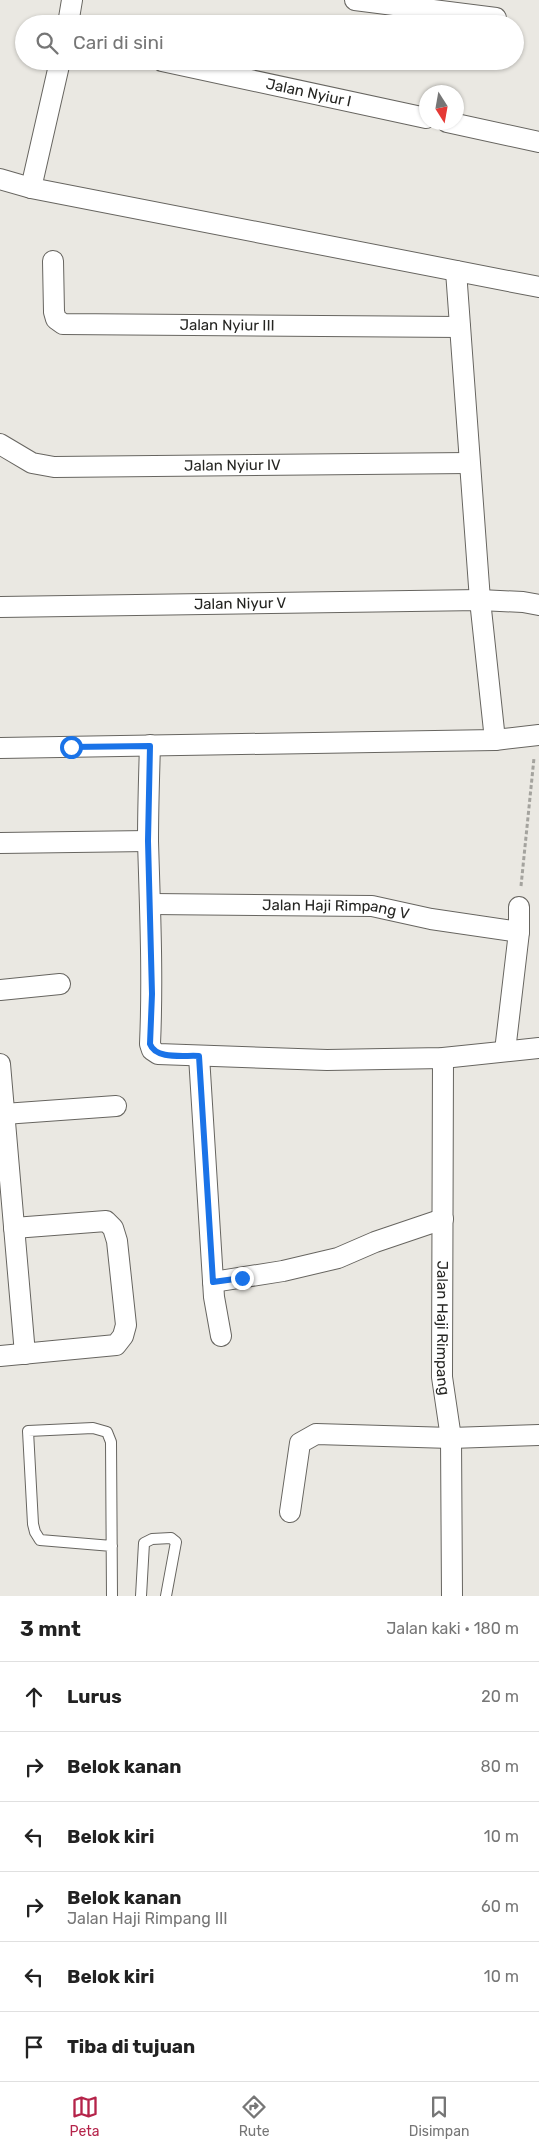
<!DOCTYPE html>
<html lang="id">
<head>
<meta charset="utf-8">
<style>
	body { margin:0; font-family:Rubik,sans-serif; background:#f2f2f2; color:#222 }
	.compass { position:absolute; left:419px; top:85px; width:45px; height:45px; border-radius:50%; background:#fff; box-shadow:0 1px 4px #0004; rotate:169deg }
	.stop { position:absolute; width:15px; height:15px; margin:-11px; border:4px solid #1a73e8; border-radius:50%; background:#fff }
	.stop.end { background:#1a73e8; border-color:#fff; box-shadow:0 1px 5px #0008 }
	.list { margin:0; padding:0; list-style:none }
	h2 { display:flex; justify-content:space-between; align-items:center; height:65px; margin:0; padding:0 20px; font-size:21px }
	h2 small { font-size:16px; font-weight:400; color:#767676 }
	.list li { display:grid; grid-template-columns:32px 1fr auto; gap:15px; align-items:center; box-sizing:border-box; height:70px; padding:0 20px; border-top:1px solid #e0e0e0 }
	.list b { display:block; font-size:19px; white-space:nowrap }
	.list p { margin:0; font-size:16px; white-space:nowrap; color:#767676 }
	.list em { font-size:16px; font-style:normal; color:#767676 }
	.icon { flex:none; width:28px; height:28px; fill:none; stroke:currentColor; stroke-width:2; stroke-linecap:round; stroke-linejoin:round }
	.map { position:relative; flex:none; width:539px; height:1596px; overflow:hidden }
	.search { position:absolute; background:#fff; box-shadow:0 1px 4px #0004; left:15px; right:15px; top:15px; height:55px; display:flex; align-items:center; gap:12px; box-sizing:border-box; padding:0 18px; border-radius:28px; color:#767676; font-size:19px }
	.sheet { height:485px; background:#fff }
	nav { display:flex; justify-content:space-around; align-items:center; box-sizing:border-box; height:70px; border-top:1px solid #e0e0e0; background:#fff; font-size:14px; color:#767676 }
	nav a { display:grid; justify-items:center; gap:2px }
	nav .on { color:#b5244a }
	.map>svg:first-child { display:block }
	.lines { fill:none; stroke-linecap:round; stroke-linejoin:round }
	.lane-casing { stroke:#676560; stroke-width:12 }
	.street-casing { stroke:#676560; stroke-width:22 }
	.path { stroke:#a4a39e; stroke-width:3; stroke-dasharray:4 2.5; stroke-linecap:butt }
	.lane { stroke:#fff; stroke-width:10 }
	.street { stroke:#fff; stroke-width:20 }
	.route { stroke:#1a73e8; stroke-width:6 }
	.labels { text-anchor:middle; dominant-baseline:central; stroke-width:5; stroke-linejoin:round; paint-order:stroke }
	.street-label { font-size:15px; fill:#252522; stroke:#f7f5ef }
</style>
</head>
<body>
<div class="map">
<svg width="539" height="1596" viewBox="0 0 539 1596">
	<rect width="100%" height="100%" fill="#eae8e2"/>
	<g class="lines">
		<defs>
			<path id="lane" d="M112 1546 40 1540 35 1532 33 1524 28 1431 93 1428 107 1432 111 1442 112 1596
				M141 1596 144 1543 152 1539 171 1538 176 1542 166 1596"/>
			<g id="street">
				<path d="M355 0 496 18"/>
				<path d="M68 24 72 0"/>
				<path id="s1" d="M162 61 426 118"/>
				<path d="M447 122 539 142"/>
				<path d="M0 179 31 188 539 287"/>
				<path d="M31 188 60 61"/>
				<path id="s2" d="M53 261 54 312 56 319 63 324 460 327"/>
				<path d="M456 271 480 600 495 740"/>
				<path id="s3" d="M0 444 32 463 54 467 469 463"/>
				<path id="s4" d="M0 607 480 600 523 602 539 605"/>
				<path d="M150 745C149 777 148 809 148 841 150 909 153 976 150 1044L152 1050 158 1054 327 1060 443 1058 539 1048"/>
				<path d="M0 748 495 740 539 735"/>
				<path d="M0 843 148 841"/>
				<path id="s5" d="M152 904 372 906 431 919 519 932"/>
				<path d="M0 990 60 984"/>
				<path d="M505 1051 519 932V907"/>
				<path d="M199 1056 214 1297 221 1336"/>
				<path id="s6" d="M443 1058 442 1377 451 1438 452 1596"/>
				<path d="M0 1064 25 1354"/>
				<path d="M4 1114 116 1106"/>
				<path d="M213 1282 283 1271 338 1258 375 1242 443 1219"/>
				<path d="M0 1356 116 1345 123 1336 126 1325 117 1241 113 1228 106 1221 14 1228"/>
				<path d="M290 1512 300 1443 316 1434 451 1438 539 1435"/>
			</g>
		</defs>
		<use href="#lane" class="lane-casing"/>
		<use href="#street" class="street-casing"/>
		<path class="path" d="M521 886 534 758"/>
		<use href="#lane" class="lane"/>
		<use href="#street" class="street"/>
	</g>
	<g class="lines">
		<path class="route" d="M71 747 150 746 148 841 152 994 150 1044C156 1060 184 1055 199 1056L213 1282 242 1278"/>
	</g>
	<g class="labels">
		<g class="street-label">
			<text stroke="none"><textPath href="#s1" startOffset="150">Jalan Nyiur I</textPath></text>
			<text stroke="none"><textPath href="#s2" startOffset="231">Jalan Nyiur III</textPath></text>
			<text stroke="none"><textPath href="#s3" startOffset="238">Jalan Nyiur IV</textPath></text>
			<text stroke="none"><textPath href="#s4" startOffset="240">Jalan Niyur V</textPath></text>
			<text stroke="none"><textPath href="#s5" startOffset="184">Jalan Haji Rimpang V</textPath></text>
			<text stroke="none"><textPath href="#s6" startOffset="270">Jalan Haji Rimpang</textPath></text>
		</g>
	</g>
</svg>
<svg class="compass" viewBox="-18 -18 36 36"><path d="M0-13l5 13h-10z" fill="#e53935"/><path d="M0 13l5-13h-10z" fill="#767676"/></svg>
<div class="stop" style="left:71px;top:747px"></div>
<div class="stop end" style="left:242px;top:1278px"></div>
<div class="search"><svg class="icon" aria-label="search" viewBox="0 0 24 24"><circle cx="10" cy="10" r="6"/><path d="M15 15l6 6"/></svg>Cari di sini</div>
</div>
<section class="sheet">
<h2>3 mnt<small>Jalan kaki · 180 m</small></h2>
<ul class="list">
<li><svg class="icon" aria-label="ahead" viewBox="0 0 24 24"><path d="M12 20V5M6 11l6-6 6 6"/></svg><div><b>Lurus</b></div><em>20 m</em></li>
<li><svg class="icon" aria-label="right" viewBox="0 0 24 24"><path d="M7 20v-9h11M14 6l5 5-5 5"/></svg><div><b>Belok kanan</b></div><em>80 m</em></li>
<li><svg class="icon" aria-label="left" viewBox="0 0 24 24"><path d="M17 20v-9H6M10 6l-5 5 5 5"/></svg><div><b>Belok kiri</b></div><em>10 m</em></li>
<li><svg class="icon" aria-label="right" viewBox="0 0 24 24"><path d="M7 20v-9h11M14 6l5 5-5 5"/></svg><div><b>Belok kanan</b><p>Jalan Haji Rimpang III</p></div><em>60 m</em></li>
<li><svg class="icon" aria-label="left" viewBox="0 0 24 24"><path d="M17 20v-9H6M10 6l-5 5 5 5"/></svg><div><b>Belok kiri</b></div><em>10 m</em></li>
<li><svg class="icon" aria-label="arrive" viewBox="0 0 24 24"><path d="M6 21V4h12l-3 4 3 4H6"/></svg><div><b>Tiba di tujuan</b></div></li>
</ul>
</section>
<nav>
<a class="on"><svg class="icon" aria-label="map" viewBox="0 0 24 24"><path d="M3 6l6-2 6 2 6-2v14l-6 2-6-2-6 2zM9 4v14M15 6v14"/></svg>Peta</a>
<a><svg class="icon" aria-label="directions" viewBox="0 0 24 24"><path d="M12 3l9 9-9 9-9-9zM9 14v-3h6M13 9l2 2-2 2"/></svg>Rute</a>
<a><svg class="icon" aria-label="saved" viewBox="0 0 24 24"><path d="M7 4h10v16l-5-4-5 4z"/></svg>Disimpan</a>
</nav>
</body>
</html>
